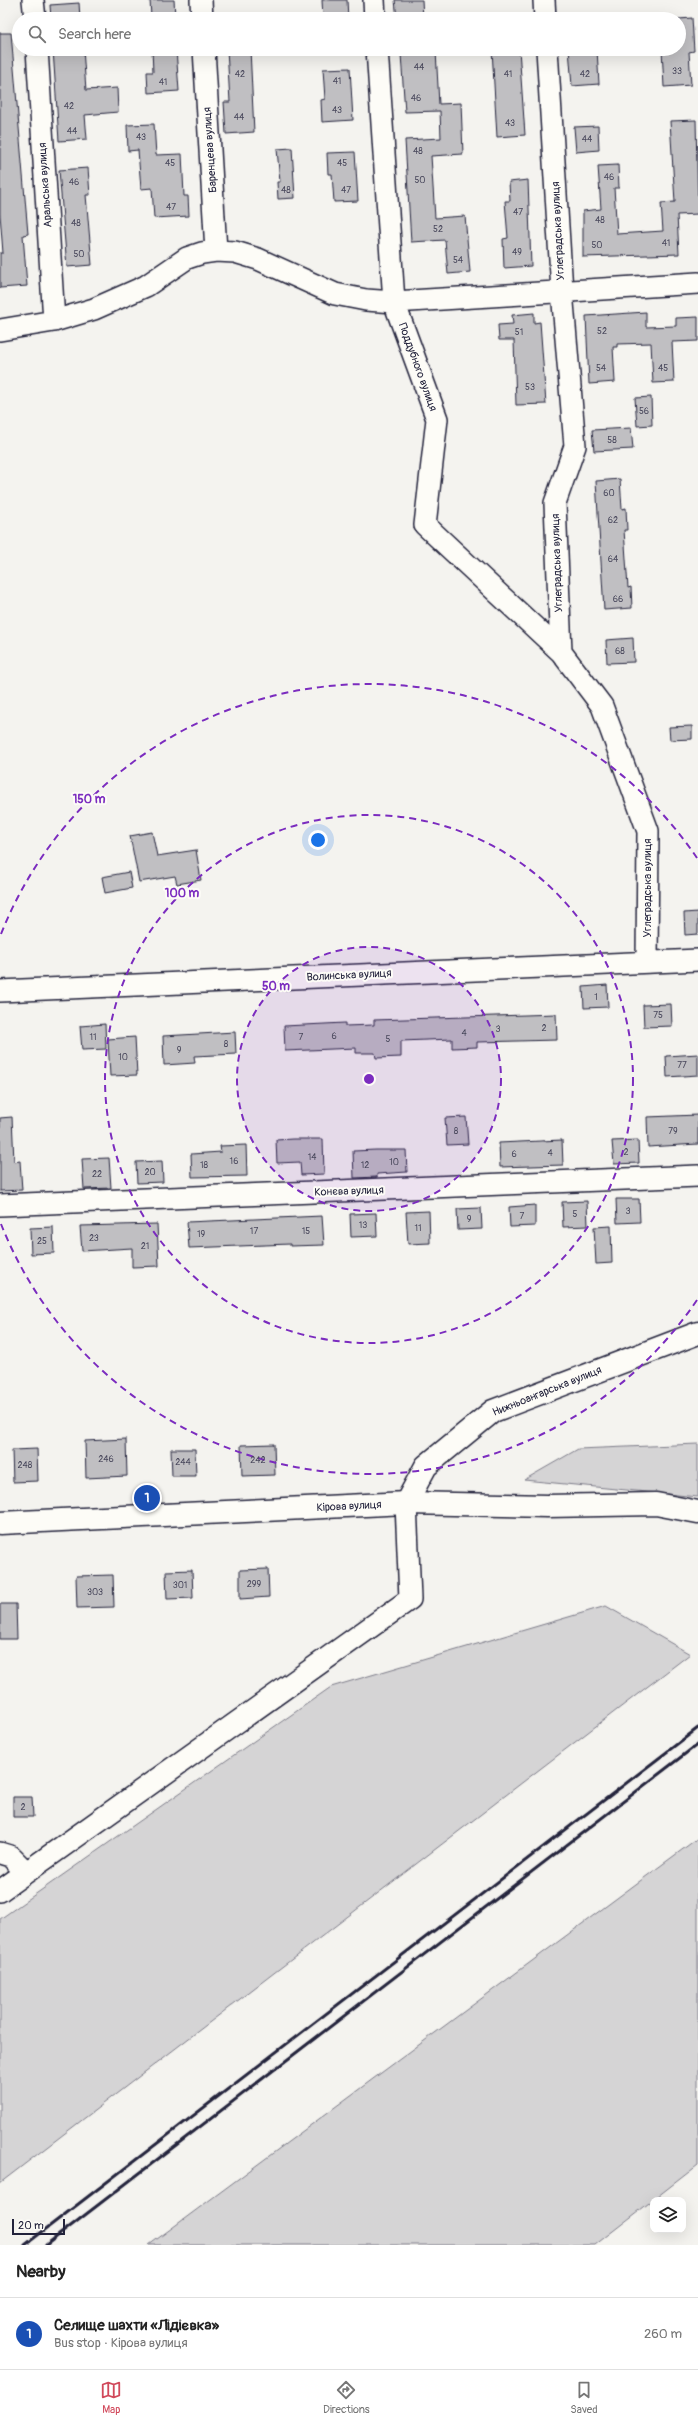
<!DOCTYPE html>
<html lang="en">
<head>
<meta charset="utf-8">
<style>
	body { margin:0; font-family:Pangolin,sans-serif; background:#f2f2f2; color:#222 }
	.controls { position:absolute; right:12px; bottom:12px; display:grid; overflow:hidden; border-radius:8px; box-shadow:0 4px 16px #0002 }
	.controls button { width:36px; height:36px; display:grid; place-items:center; padding:0; border:0; border-bottom:1px solid #e0e0e0; background:#fff; color:#222; font:20px sans-serif }
	.scale { position:absolute; left:12px; bottom:10px; width:53px; box-sizing:border-box; padding-left:4px; border:2px solid #22223b; border-top:0; font-size:11px; line-height:14px; white-space:nowrap; color:#22223b; -webkit-text-stroke:3px #fdfcf7; paint-order:stroke }
	.you { position:absolute; left:318px; top:840px; width:14px; height:14px; margin:-10px; border:3px solid #fff; border-radius:50%; background:#1a73e8; box-shadow:0 0 0 6px #1a73e833 }
	.badge { display:grid; place-items:center; width:26px; height:26px; border-radius:50%; background:#d1495b; color:#fff; font-size:13px; font-weight:700 }
	.pin { position:absolute; translate:-50% -50%; border:2px solid #fff; box-shadow:0 1px 4px #0006 }
	.list { margin:0; padding:0; list-style:none }
	h2 { display:flex; justify-content:space-between; align-items:center; height:52px; margin:0; padding:0 16px; font-size:17px }
	h2 small { font-size:13px; font-weight:400; color:#767676 }
	.list li { display:grid; grid-template-columns:26px 1fr auto; gap:12px; align-items:center; box-sizing:border-box; height:72px; padding:0 16px; border-top:1px solid #e0e0e0 }
	.list b { display:block; font-size:15px; white-space:nowrap }
	.list p { margin:0; font-size:13px; white-space:nowrap; color:#767676 }
	.list em { font-size:13px; font-style:normal; color:#767676 }
	.icon { flex:none; width:22px; height:22px; fill:none; stroke:currentColor; stroke-width:2; stroke-linecap:round; stroke-linejoin:round }
	.map { position:relative; flex:none; width:698px; height:2245px; overflow:hidden }
	.search { position:absolute; background:#fff; box-shadow:0 4px 16px #0002; left:12px; right:12px; top:12px; height:44px; display:flex; align-items:center; gap:10px; box-sizing:border-box; padding:0 14px; border-radius:22px; color:#767676; font-size:15px }
	.sheet { height:124px; background:#fff }
	nav { display:flex; justify-content:space-around; align-items:center; box-sizing:border-box; height:56px; border-top:1px solid #e0e0e0; background:#fff; font-size:11px; color:#767676 }
	nav a { display:grid; justify-items:center; gap:2px }
	nav .on { color:#d1495b }
	.map>svg:first-child { display:block }
	.green { fill:#d5d4d5; stroke:#7c7b88 }
	.building { fill:#c0bfc2; stroke:#22223b }
	.lines { fill:none; stroke-linecap:round; stroke-linejoin:round }
	.minor-casing { stroke:#22223b; stroke-width:24 }
	.tertiary-casing { stroke:#22223b; stroke-width:25 }
	.secondary-casing { stroke:#22223b; stroke-width:25 }
	.minor { stroke:#fdfcf7; stroke-width:21 }
	.tertiary { stroke:#fdfcf7; stroke-width:22 }
	.secondary { stroke:#fdfcf7; stroke-width:22 }
	.rail { stroke:#22223b; stroke-width:3 }
	.ring { fill:none; stroke:#7b2cbf; stroke-width:2; stroke-dasharray:7 5 }
	.labels { text-anchor:middle; dominant-baseline:central; stroke-width:4; stroke-linejoin:round; paint-order:stroke }
	.number-label { font-size:9px; fill:#4a495d }
	.street-label { font-size:11px; fill:#22223b; stroke:#fdfcf7 }
	.centre { fill:#7b2cbf; stroke:#fdfcf7; stroke-width:2 }
	.ring-label { font-size:12px; text-anchor:middle; font-weight:bold; fill:#7b2cbf; stroke:#fdfcf7; stroke-width:4; stroke-linejoin:round; paint-order:stroke }
</style>
</head>
<body>
<div class="map">
<svg width="698" height="2245" viewBox="0 0 698 2245">
	<rect width="100%" height="100%" fill="#f4f3ef"/>
	<filter id="ink" filterUnits="userSpaceOnUse"><feTurbulence type="fractalNoise" baseFrequency=".025" numOctaves="2"/><feDisplacementMap in="SourceGraphic" scale="8" xChannelSelector="R" yChannelSelector="G"/><feConvolveMatrix kernelMatrix="1 2 1 2 8 2 1 2 1" color-interpolation-filters="sRGB"/></filter>
	<g filter="url(#ink)">
		<path class="green" d="M698 1444V1497L524 1480 578 1449Z
			M606 1606 690 1654 0 2183V1919L331 1687Z
			M698 1838V2165L595 2245H149Z"/>
		<path class="building" d="M150 0H174L175 16 151 17Z
			M322 0H347L348 19H323Z
			M395 0H422L423 19H397Z
			M79 3 80 19H51L50 5Z
			M692 18 694 51 689 52 691 85 664 87 662 49H679V19Z
			M0 33H11L28 234 23 235 27 286 0 288V253H3L0 214Z
			M53 49H83L86 90 117 88 118 112 85 115 87 139 59 141Z
			M152 49H176L179 91 148 93 147 72H153Z
			M227 49H250L254 132 226 134 224 102H230Z
			M492 49H519L525 135 497 137Z
			M569 49H597L599 84 572 86Z
			M436 51 439 104 461 103 463 154 431 156 435 218 465 216 470 272 448 274 445 240 411 242 405 140 441 138 440 111 405 112 401 54Z
			M350 68 353 120 322 122 321 100 325 99 323 69Z
			M696 120 698 214 677 215 679 254 583 257V211L601 209 598 166 618 165 619 188H614L617 234 663 231 661 203 675 202 670 121Z
			M154 124 156 155 182 154 184 196H188L189 216 154 218 152 188 141 189 138 150 128 151 127 125Z
			M598 126 599 150 576 152 574 127Z
			M292 148 295 198 278 199 277 182H280L277 149Z
			M355 152 358 201 334 202 332 174H328L327 153Z
			M88 168 90 195H86L92 265 67 267 59 170Z
			M528 180 531 266 504 268 503 239 508 238 505 201H510L509 182Z
			M646 312V327L676 326V318L698 317V341L672 342 674 382 653 383 651 343 617 344V347H613L615 382 589 384 586 316Z
			M534 313V323L540 322 546 404 516 405 514 340H499L498 325 513 324 512 315Z
			M651 397 652 425 637 426 635 398Z
			M631 428 633 449 594 451 592 430Z
			M620 479 622 509 626 508 627 530H624L628 588 631 587 632 608 604 610 596 481Z
			M633 638 634 662 607 663 606 640Z
			M692 726V739L670 740 669 727Z
			M152 832 157 856 196 850 201 880 177 884 175 876 139 882 130 836Z
			M129 872 132 888 105 893 102 877Z
			M698 912V934L685 935 684 913Z
			M607 985 608 1007 584 1008 583 987Z
			M671 1004 672 1026 644 1027 643 1005Z
			M556 1014 557 1040 477 1042V1047L452 1048V1039L401 1041V1057L376 1058 375 1053H356V1048L285 1051 284 1026 345 1023V1026L374 1025V1020Z
			M105 1024 106 1049 82 1050 80 1026Z
			M235 1032 236 1054 194 1056 195 1063 164 1065 163 1036Z
			M135 1037 137 1075 110 1076 108 1039Z
			M698 1054V1075L667 1077 666 1056Z
			M698 1115V1144L648 1147 647 1117Z
			M12 1117 14 1162 20 1161 22 1190 0 1191V1118Z
			M466 1117 468 1144 447 1145 445 1118Z
			M293 1139H323L324 1174 301 1175 300 1162 277 1163 276 1140Z
			M562 1140 563 1165 500 1167 499 1143Z
			M638 1140 639 1163 614 1164 612 1141Z
			M246 1145 247 1176 192 1177 191 1154 221 1152 220 1146Z
			M376 1150H406L407 1172 377 1174V1177L354 1178 353 1151Z
			M109 1158 111 1188 84 1189 82 1159Z
			M162 1161 163 1182 137 1183 136 1162Z
			M616 1199H639L640 1222 617 1223Z
			M587 1201 588 1226 563 1227 562 1202Z
			M535 1205V1226L510 1227 509 1207Z
			M481 1208 482 1229 458 1230 457 1209Z
			M429 1211 430 1243 408 1244 406 1212Z
			M376 1213 377 1236 351 1237 350 1214Z
			M322 1216 324 1245 290 1246V1244L189 1248 187 1222Z
			M157 1224 159 1266 132 1267V1248L82 1251 80 1226Z
			M611 1226 612 1263 596 1264 594 1227Z
			M53 1227 54 1253 31 1254 30 1228Z
			M126 1439 127 1476 86 1478 85 1441Z
			M274 1444 275 1475 242 1476 241 1445Z
			M37 1449 38 1481 13 1482 12 1450Z
			M171 1449H195L196 1476H172Z
			M268 1569 269 1597 240 1599V1570Z
			M192 1570 193 1598 167 1599 166 1571Z
			M113 1575 114 1607 77 1608 76 1576Z
			M0 1604H16L17 1639H0Z
			M13 1797H32L33 1817H13Z"/>
		<g class="lines">
			<defs>
				<path id="minor" d="M33 0 35 19
					M201 0 202 19
					M374 0 375 19
					M544 0 545 19
					M37 49 54 321
					M204 49 216 251
					M377 49 394 302 437 419 425 525 561 652
					M547 49 562 291 575 446 555 503 561 652 602 706 648 831 647 962
					M0 330 54 321 94 309 146 286 187 258 202 253 216 251 235 252 258 259 335 294 366 300 394 302 698 283
					M0 991 698 960
					M0 1205 698 1176
					M0 1853 10 1856 26 1872
					M0 1891 410 1599 406 1503"/>
				<path id="tertiary" d="M406 1503 426 1466 493 1411 698 1333"/>
				<path id="secondary" d="M0 1523 406 1503 547 1506 656 1504 698 1512"/>
			</defs>
			<use href="#minor" class="minor-casing"/>
			<use href="#tertiary" class="tertiary-casing"/>
			<use href="#secondary" class="secondary-casing"/>
			<use href="#minor" class="minor"/>
			<use href="#tertiary" class="tertiary"/>
			<use href="#secondary" class="secondary"/>
			<path class="rail" d="M25 2245 698 1728
				M46 2245 698 1744"/>
		</g>
	</g>
	<circle cx="369" cy="1079" r="132" fill="#7b2cbf" fill-opacity=".12"/>
	<g class="ring">
		<circle cx="369" cy="1079" r="132"/>
		<circle cx="369" cy="1079" r="264"/>
		<path d="M697 1300A396 396 0 0 1 1 1224M1 934A396 396 0 0 1 697 858"/>
	</g>
	<g class="labels">
		<g class="number-label">
			<text x="419" y="67">44</text>
			<text x="677" y="71">33</text>
			<text x="240" y="74">42</text>
			<text x="508" y="74">41</text>
			<text x="585" y="74">42</text>
			<text x="337" y="81">41</text>
			<text x="163" y="82">41</text>
			<text x="416" y="98">46</text>
			<text x="69" y="106">42</text>
			<text x="337" y="110">43</text>
			<text x="239" y="117">44</text>
			<text x="510" y="123">43</text>
			<text x="72" y="131">44</text>
			<text x="141" y="137">43</text>
			<text x="587" y="139">44</text>
			<text x="418" y="151">48</text>
			<text x="170" y="163">45</text>
			<text x="342" y="163">45</text>
			<text x="609" y="177">46</text>
			<text x="420" y="180">50</text>
			<text x="74" y="182">46</text>
			<text x="286" y="190">48</text>
			<text x="346" y="190">47</text>
			<text x="171" y="207">47</text>
			<text x="518" y="212">47</text>
			<text x="600" y="220">48</text>
			<text x="76" y="223">48</text>
			<text x="438" y="229">52</text>
			<text x="666" y="243">41</text>
			<text x="597" y="245">50</text>
			<text x="517" y="252">49</text>
			<text x="79" y="254">50</text>
			<text x="458" y="260">54</text>
			<text x="602" y="331">52</text>
			<text x="519" y="332">51</text>
			<text x="601" y="368">54</text>
			<text x="663" y="368">45</text>
			<text x="530" y="387">53</text>
			<text x="644" y="411">56</text>
			<text x="612" y="440">58</text>
			<text x="609" y="493">60</text>
			<text x="613" y="520">62</text>
			<text x="613" y="559">64</text>
			<text x="618" y="599">66</text>
			<text x="620" y="651">68</text>
			<text x="596" y="997">1</text>
			<text x="658" y="1015">75</text>
			<text x="544" y="1028">2</text>
			<text x="498" y="1029">3</text>
			<text x="464" y="1033">4</text>
			<text x="334" y="1036">6</text>
			<text x="93" y="1037">11</text>
			<text x="301" y="1037">7</text>
			<text x="388" y="1039">5</text>
			<text x="226" y="1044">8</text>
			<text x="179" y="1050">9</text>
			<text x="123" y="1057">10</text>
			<text x="682" y="1065">77</text>
			<text x="456" y="1131">8</text>
			<text x="673" y="1131">79</text>
			<text x="626" y="1152">2</text>
			<text x="550" y="1153">4</text>
			<text x="514" y="1154">6</text>
			<text x="312" y="1157">14</text>
			<text x="234" y="1161">16</text>
			<text x="394" y="1162">10</text>
			<text x="204" y="1165">18</text>
			<text x="365" y="1165">12</text>
			<text x="150" y="1172">20</text>
			<text x="97" y="1174">22</text>
			<text x="628" y="1211">3</text>
			<text x="575" y="1214">5</text>
			<text x="522" y="1216">7</text>
			<text x="469" y="1219">9</text>
			<text x="363" y="1225">13</text>
			<text x="418" y="1228">11</text>
			<text x="254" y="1231">17</text>
			<text x="306" y="1231">15</text>
			<text x="201" y="1234">19</text>
			<text x="94" y="1238">23</text>
			<text x="42" y="1241">25</text>
			<text x="145" y="1246">21</text>
			<text x="106" y="1459">246</text>
			<text x="258" y="1460">242</text>
			<text x="183" y="1462">244</text>
			<text x="25" y="1465">248</text>
			<text x="254" y="1584">299</text>
			<text x="180" y="1585">301</text>
			<text x="95" y="1592">303</text>
			<text x="23" y="1807">2</text>
		</g>
		<g class="street-label">
			<text transform="translate(210 150) rotate(-94)">Баренцева вулиця</text>
			<text transform="translate(45 185) rotate(-94)">Аральська вулиця</text>
			<text transform="translate(558 231) rotate(-93)">Углеградська вулиця</text>
			<text transform="translate(418 367) rotate(70)">Поддубного вулиця</text>
			<text transform="translate(557 563) rotate(-92)">Углеградська вулиця</text>
			<text transform="translate(647 888) rotate(-90)">Углеградська вулиця</text>
			<text transform="translate(349 975) rotate(-3)">Волинська вулиця</text>
			<text transform="translate(349 1191) rotate(-2)">Конєва вулиця</text>
			<text transform="translate(547 1391) rotate(-22)">Нижньоангарська вулиця</text>
			<text transform="translate(349 1506) rotate(-3)">Кірова вулиця</text>
		</g>
	</g>
	<circle cx="369" cy="1079" r="6" class="centre"/>
	<g class="ring-label">
		<text x="89" y="803">150 m</text>
		<text x="182" y="897">100 m</text>
		<text x="276" y="990">50 m</text>
	</g>
</svg>
<div class="controls">
<button><svg class="icon" aria-label="layers" viewBox="0 0 24 24"><path d="M12 4l9 5-9 5-9-5zM3 14l9 5 9-5"/></svg></button>
</div>
<div class="scale">20 m</div>
<div class="you"></div>
<div class="pin badge" style="left:147px;top:1498px;background:#1a4fb4">1</div>
<div class="search"><svg class="icon" aria-label="search" viewBox="0 0 24 24"><circle cx="10" cy="10" r="6"/><path d="M15 15l6 6"/></svg>Search here</div>
</div>
<section class="sheet">
<h2>Nearby<small></small></h2>
<ul class="list">
<li><span class="badge" style="background:#1a4fb4">1</span><div><b>Селище шахти «Лідієвка»</b><p>Bus stop · Кірова вулиця</p></div><em>260 m</em></li>
</ul>
</section>
<nav>
<a class="on"><svg class="icon" aria-label="map" viewBox="0 0 24 24"><path d="M3 6l6-2 6 2 6-2v14l-6 2-6-2-6 2zM9 4v14M15 6v14"/></svg>Map</a>
<a><svg class="icon" aria-label="directions" viewBox="0 0 24 24"><path d="M12 3l9 9-9 9-9-9zM9 14v-3h6M13 9l2 2-2 2"/></svg>Directions</a>
<a><svg class="icon" aria-label="saved" viewBox="0 0 24 24"><path d="M7 4h10v16l-5-4-5 4z"/></svg>Saved</a>
</nav>
</body>
</html>
